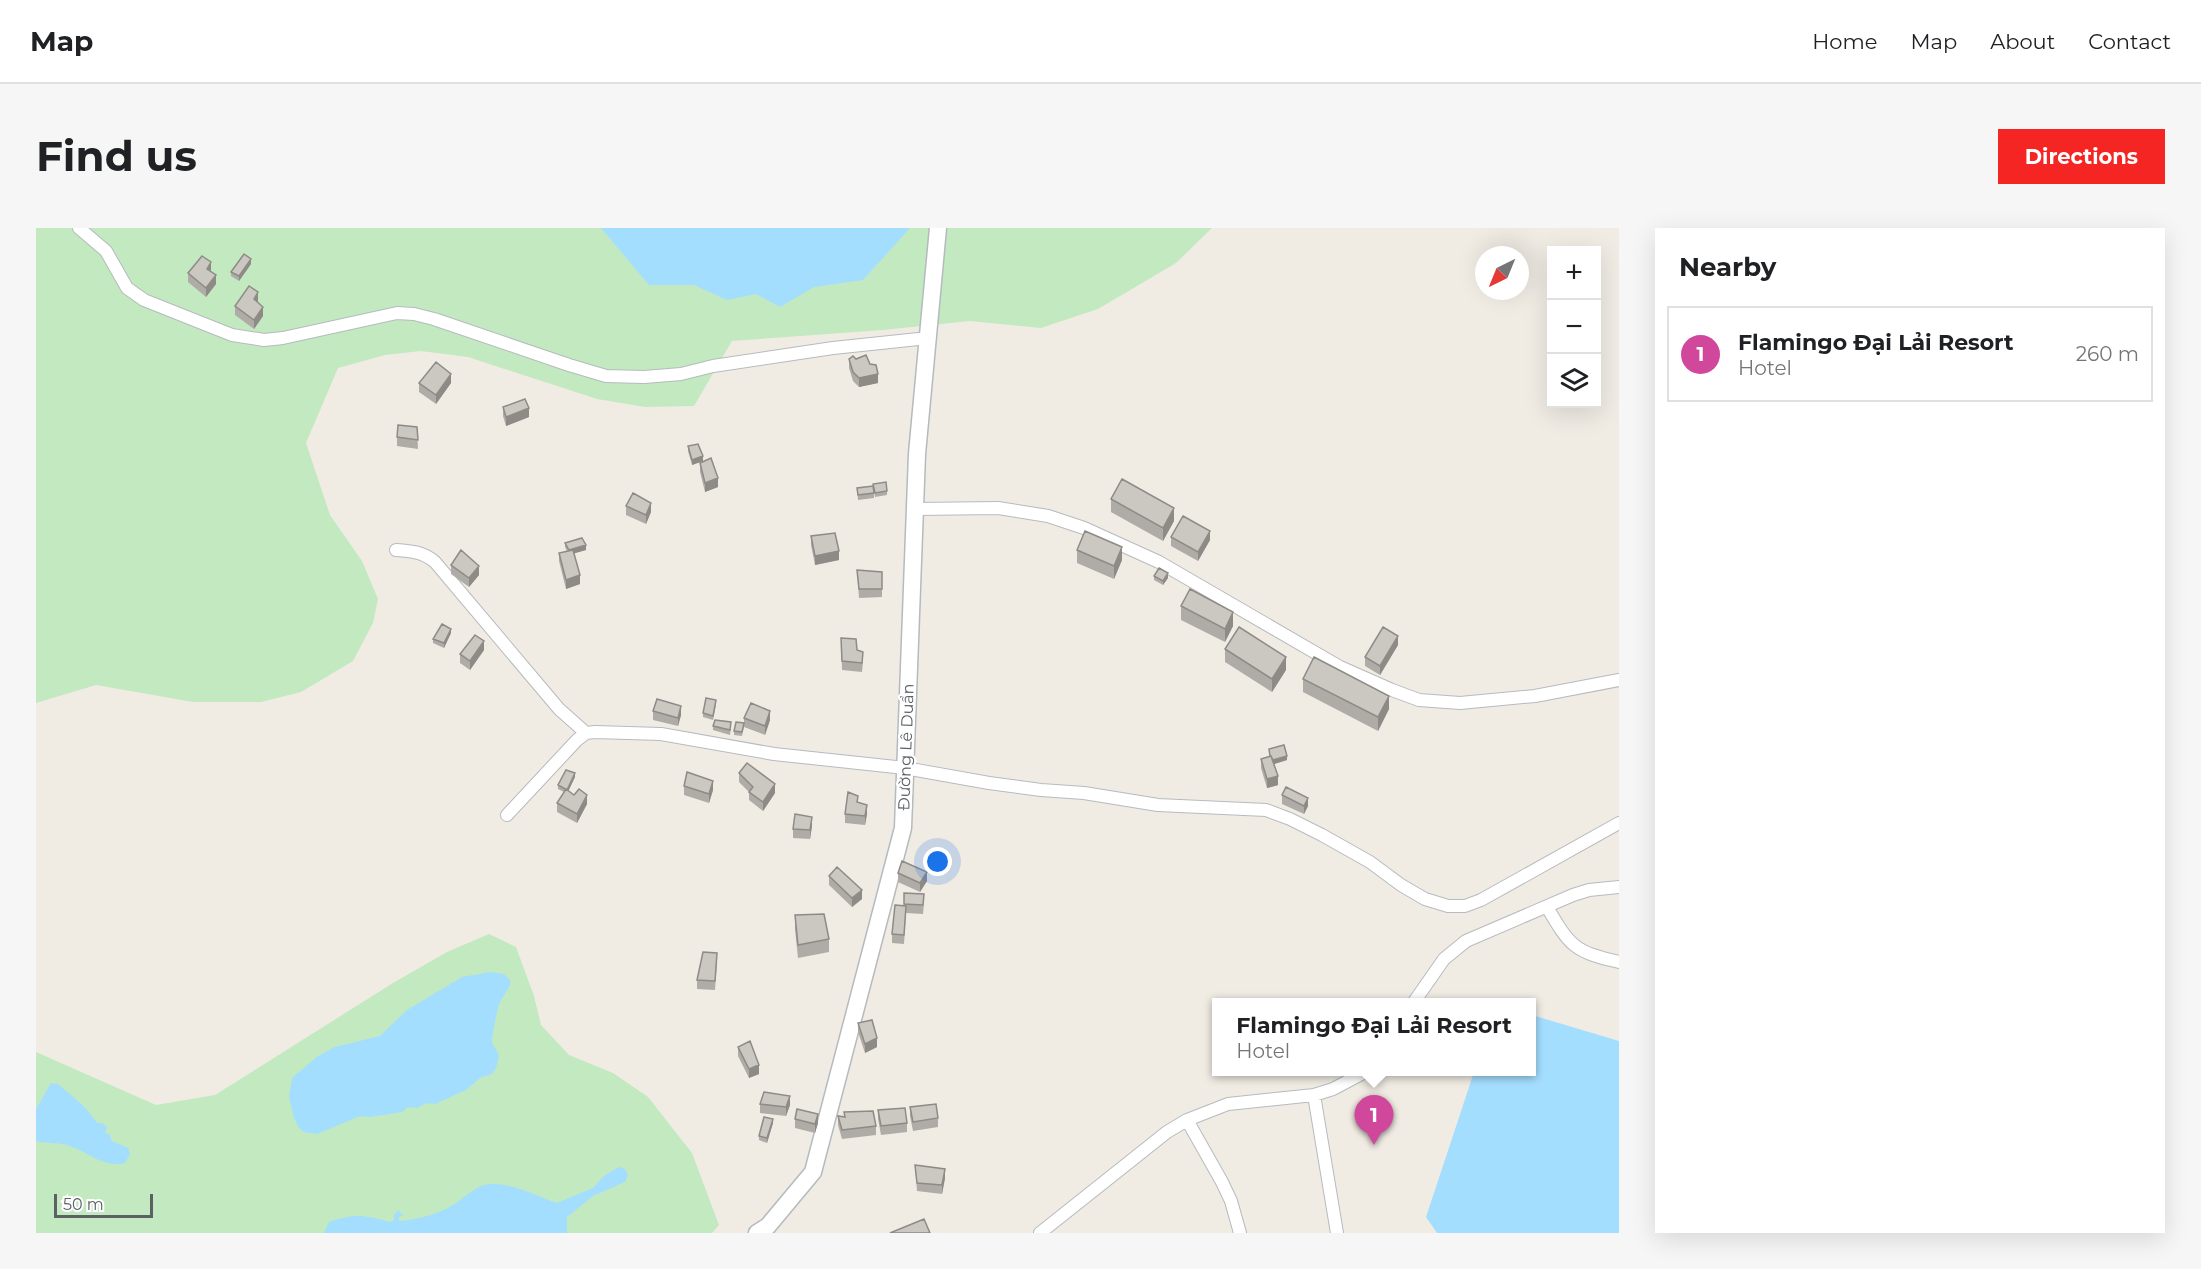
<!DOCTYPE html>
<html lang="en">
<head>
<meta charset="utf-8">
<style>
	body { margin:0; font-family:Montserrat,sans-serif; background:#f6f6f6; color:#202124 }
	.controls { position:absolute; right:18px; top:18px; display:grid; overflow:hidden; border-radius:0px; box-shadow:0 6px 24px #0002 }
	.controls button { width:54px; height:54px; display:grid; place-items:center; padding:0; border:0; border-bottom:2px solid #e0e0e0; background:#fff; color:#202124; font:30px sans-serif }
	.compass { position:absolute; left:1439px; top:18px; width:54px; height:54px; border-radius:50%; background:#fff; box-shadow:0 6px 24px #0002; rotate:223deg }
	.scale { position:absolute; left:18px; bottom:15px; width:99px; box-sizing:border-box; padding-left:6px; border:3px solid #5c6166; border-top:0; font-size:16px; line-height:21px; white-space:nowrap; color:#5c6166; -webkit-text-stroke:4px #fff; paint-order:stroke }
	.you { position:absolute; left:902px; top:634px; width:21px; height:21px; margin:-15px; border:4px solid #fff; border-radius:50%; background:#1a73e8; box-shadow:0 0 0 9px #1a73e833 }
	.badge { display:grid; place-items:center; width:39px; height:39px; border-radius:50%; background:#f52524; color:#fff; font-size:20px; font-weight:700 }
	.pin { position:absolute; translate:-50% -50px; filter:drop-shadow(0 2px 3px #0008) }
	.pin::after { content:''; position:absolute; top:32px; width:21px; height:18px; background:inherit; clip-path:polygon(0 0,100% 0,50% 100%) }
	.popup { position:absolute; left:1176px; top:770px; width:324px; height:78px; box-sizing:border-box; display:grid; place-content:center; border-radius:0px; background:#fff; filter:drop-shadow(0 2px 4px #0005); font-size:20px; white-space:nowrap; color:#757577 }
	.popup b { font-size:22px; color:#202124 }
	.popup::after { content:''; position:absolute; left:50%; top:100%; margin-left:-12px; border:12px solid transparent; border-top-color:#fff }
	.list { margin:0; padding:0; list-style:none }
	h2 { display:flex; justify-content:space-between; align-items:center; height:78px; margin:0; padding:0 24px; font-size:26px }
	h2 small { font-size:20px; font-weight:400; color:#757577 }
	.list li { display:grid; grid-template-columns:39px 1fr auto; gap:18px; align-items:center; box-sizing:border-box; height:96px; margin:0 12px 12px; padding:0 12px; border:2px solid #e0e0e0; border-radius:0px }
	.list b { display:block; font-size:22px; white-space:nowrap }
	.list p { margin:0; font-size:20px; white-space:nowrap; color:#757577 }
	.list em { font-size:20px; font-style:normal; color:#757577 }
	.icon { flex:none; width:33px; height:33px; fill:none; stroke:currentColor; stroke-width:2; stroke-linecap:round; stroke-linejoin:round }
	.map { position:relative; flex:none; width:1583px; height:1005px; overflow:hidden; border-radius:0px }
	header { display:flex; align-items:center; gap:36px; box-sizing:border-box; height:84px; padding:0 30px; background:#fff; border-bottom:2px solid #e0e0e0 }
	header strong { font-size:28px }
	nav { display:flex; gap:33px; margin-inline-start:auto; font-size:21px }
	.intro { display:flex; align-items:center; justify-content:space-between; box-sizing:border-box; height:144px; padding:0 36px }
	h1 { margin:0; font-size:42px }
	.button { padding:15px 27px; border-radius:0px; background:#f52524; color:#fff; font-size:21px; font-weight:700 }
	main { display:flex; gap:36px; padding:0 36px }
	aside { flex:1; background:#fff; border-radius:0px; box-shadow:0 6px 24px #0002 }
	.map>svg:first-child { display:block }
	.green { fill:#c2e9bf }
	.water { fill:#a4deff }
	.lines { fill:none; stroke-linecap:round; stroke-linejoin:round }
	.street-casing { stroke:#b7babf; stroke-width:14 }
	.secondary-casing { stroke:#b5babf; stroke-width:19 }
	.street { stroke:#fff; stroke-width:12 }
	.secondary { stroke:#fff; stroke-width:16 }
	.wall { fill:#afaba6 }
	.shaded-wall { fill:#8e8b87 }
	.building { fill:#cbc7c1; stroke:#8e8b87; stroke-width:1.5 }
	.labels { text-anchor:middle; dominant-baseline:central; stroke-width:4.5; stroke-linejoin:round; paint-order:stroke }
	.street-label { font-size:16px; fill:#5c6166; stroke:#fff }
</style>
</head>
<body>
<header>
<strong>Map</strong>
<nav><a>Home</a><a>Map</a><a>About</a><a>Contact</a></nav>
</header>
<div class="intro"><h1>Find us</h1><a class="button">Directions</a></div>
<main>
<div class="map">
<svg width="1583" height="1005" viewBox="0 0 1583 1005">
	<rect width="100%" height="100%" fill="#f0ece4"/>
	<path class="green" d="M0 0H1176L1140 35 1062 81 1005 100 934 93 847 102 696 113 658 178 609 179 561 171 432 129 385 123 349 127 302 140 270 215 294 287 326 333 342 371 337 395 317 433 265 464 225 474H157L60 457 0 475Z
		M453 706 480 719 498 768 505 797 533 827 577 845 612 869 656 925 683 997 676 1005H0V824L120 877 179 867 357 755 411 724Z"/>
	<path class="water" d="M565 0H874L827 52 778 59 744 79 720 66 691 72 658 57H613Z
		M455 744 468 746 475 753C473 761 468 767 464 774 462 777 455 811 456 815 458 819 462 824 463 828L460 840 456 846 444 850 430 862 399 876 390 875 381 880 372 879 366 884 334 889 324 888 281 906 268 904 263 900 258 890 253 869 256 850 282 828 299 819 344 808 371 782 426 749Z
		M1496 787 1583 813V1005H1401L1390 989 1438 844H1496Z
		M15 855 22 856C36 868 51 879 61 895H66L71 899 69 905 73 906 76 913 92 920 94 926 89 935C68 940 53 925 34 918 23 914 11 916 0 913V881Z
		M583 939 589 941 592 947 589 954 557 968 531 989V1005H288L293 994C319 985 328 987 354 994L358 992V987L362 982 367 987 363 989V993C381 992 402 986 417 977 428 970 440 957 453 956 477 955 500 968 521 975L557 960 568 948Z"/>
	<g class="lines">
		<defs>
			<path id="street" d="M43 0 70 23 91 60 108 72 196 107 228 112 247 110 361 85 378 86 398 91 533 137 570 148 608 149 645 146 677 138 797 120 892 110
				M879 281 962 280 1012 288 1048 300 1123 334 1304 439 1356 462 1383 472 1424 475 1499 468 1583 452
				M360 322C376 323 387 324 399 334L523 481 550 505
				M471 587 541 512 550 505 559 504 625 506 738 526 869 540 953 555 1005 562 1048 565 1122 577 1230 582 1254 591 1286 607 1334 634 1365 657 1389 671 1412 678H1429L1445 672 1583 595
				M1511 679C1534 718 1538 724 1583 734
				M1378 774 1408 731 1430 713 1537 667 1553 662 1583 659
				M1278 867 1301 1005
				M1151 892 1186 954 1195 973 1204 1005
				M1004 1005 1131 904 1151 892 1192 876 1278 867 1297 861 1329 844"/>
			<path id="secondary" d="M721 1005 732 998 777 944 867 600 881 226 902 0"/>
		</defs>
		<use href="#street" class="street-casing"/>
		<use href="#secondary" class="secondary-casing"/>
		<use href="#street" class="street"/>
		<use href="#secondary" class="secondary"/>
	</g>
	<path class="wall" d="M215 36 203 53 195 48V44Z
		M175 43 180 56 170 69 152 54V45Z
		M222 73 221 74 227 88 218 101 199 87V78Z
		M813 131H820L834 136 842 155 823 159 817 153 813 140Z
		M383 155H415L400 176 383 164Z
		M467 179 493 189 470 198 467 188Z
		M381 199 382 221 361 218V209Z
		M652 218 667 233 656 237 652 223Z
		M664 235 682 259 669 264 664 244Z
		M837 256 851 263V267L839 269Z
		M821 260 838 265V270L822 272Z
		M1075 271 1138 293 1127 313 1075 284Z
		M590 278 615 284 610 296 590 287Z
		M775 308 803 332 779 337 775 317Z
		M1135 309 1174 312 1162 333 1135 318Z
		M529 315 550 322 538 325 544 356 530 361 523 333V325L531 323 529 319Z
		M1041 322 1086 332 1078 351 1041 335Z
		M415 337 443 347 433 359 415 346Z
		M821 342 846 344V369L823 370Z
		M1118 348 1132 350 1127 357 1118 352Z
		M1145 378 1197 398 1189 414 1145 392Z
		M415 405 408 420 397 415V411Z
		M805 410 821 422 827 433 826 444 806 442Z
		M1362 417 1344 447 1329 438V429Z
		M1189 421 1250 442 1236 464 1189 434Z
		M448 422 434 442 424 435V426Z
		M1267 451 1353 481 1342 503 1267 464Z
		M680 477 677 492 667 489V485Z
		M617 483 645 487 642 498 617 492Z
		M708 490 734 492 729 507 708 499 706 508 698 507V503L708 495Z
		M677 498H695L694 507 677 502Z
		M1233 521 1251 532 1238 536 1242 557 1231 560 1225 540V531L1234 529Z
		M703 545 739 565 727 583 713 572V564L703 554Z
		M539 549 532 563 551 576 541 595 521 584V575L528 564 522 561V557Z
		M648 558 677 562 673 575 648 567Z
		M1246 567 1272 578 1268 586 1246 576Z
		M822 574 831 586 829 597 809 595V586Z
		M776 598 774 611 757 610V601Z
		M862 645 891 653 884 664 862 654Z
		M793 648 826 671 816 679 793 657Z
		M868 665 888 675 887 686 870 685 868 716 856 715V706L868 678Z
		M759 687 793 711V724L762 730 759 701Z
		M681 734 679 762 661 761V752Z
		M822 795 841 819 829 825 822 804Z
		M702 819 723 846 713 850 702 828Z
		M724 876 754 877 750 888 724 885Z
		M874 879 902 890V899L877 903 874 888Z
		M842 882 871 895V904L845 907 842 891Z
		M808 884 840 898V907L806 911 802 897V888L808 889Z
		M759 891 782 895 779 905 759 900Z
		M737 895 731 915 723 912V908Z
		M879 937 909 950 906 966 881 963Z"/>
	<path class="shaded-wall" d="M215 31V36L203 53V48Z
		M175 34V43L171 41Z
		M180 47V56L170 69V60Z
		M222 64V73L218 80V71Z
		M227 79V88L218 101V92Z
		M415 146V155L400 176V167Z
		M842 146V155L823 159V150Z
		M493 180V189L470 198V189Z
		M667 228V233L656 237V232Z
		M682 250V259L669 264V255Z
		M615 275V284L610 296V287Z
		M1138 280V293L1127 313V300Z
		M1174 303V312L1162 333V324Z
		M550 317V322L533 327V322Z
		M1086 319V332L1078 351V338Z
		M803 323V332L779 337V328Z
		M443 338V347L433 359V350Z
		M1132 345V350L1127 357V353Z
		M544 347V356L530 361V352Z
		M1197 384V398L1189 414V401Z
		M415 401V405L408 420V415Z
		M1362 408V417L1344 447V438Z
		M448 413V422L434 442V433Z
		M1250 429V442L1236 464V451Z
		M1353 468V481L1342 503V489Z
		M645 478V487L642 498V490Z
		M734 483V492L729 507V498Z
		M1251 528V532L1235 537V532Z
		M539 545V549L531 566V562Z
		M1242 548V557L1231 560V551Z
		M677 553V562L673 575V566Z
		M739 556V565L727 583V574Z
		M551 567V576L541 595V586Z
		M1272 570V578L1268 586V578Z
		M831 577V586L829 597V588Z
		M776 589V598L774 611V602Z
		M891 644V653L884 664V655Z
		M826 662V671L816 679V670Z
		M841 810V819L829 825V816Z
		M723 837V846L713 850V841Z
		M754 868V877L750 888V879Z
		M782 886V895L779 905V896Z
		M737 891V895L731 915V910Z
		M909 941V950L906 966V957Z"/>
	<path class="building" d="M208 26 215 31 203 48 195 44Z
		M166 28 175 34 171 41 180 47 170 60 152 45Z
		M213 58 222 64 218 71 227 79 218 92 199 78Z
		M830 127 834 136 840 137 842 146 823 150 817 144 813 131 817 128 820 131Z
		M400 134 415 146 400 167 383 155Z
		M489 171 493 180 470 189 467 179Z
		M362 197 381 199 382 212 361 209Z
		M662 216 667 228 656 232 652 218Z
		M675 230 682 250 669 255 664 235Z
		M1086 251 1138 280 1127 300 1075 271Z
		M850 254 851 263 839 265 837 256Z
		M837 258 838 265 822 267 821 260Z
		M597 265 615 275 610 287 590 278Z
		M1147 288 1174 303 1162 324 1135 309Z
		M1049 303 1086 319 1078 338 1041 322Z
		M799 305 803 323 779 328 775 308Z
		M546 310 550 317 533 322 529 315Z
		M425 322 443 338 433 350 415 337Z
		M537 322 544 347 530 352 523 325Z
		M1123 340 1132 345 1127 353 1118 348Z
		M821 342 846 344V361H823Z
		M1154 361 1197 384 1189 401 1145 378Z
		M406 396 415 401 408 415 397 411Z
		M1203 399 1250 429 1236 451 1189 421Z
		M1347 399 1362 408 1344 438 1329 429Z
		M439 407 448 413 434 433 424 426Z
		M805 410 820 411 821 422 827 424 826 435 806 433Z
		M1278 429 1353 468 1342 489 1267 451Z
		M670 470 680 472 677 488 667 485Z
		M621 471 645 478 642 490 617 483Z
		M715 475 734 483 729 498 708 490Z
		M679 492 695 494 694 502 677 498Z
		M700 494 708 495 706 504 698 503Z
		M1248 517 1251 528 1237 532 1235 528H1234L1233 521Z
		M1235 528 1242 548 1231 551 1225 531Z
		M711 535 739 556 727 574 713 564 717 559 703 545Z
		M530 542 539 545 531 562 522 557Z
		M651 544 677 553 673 566 648 558Z
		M1250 559 1272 570 1268 578 1246 567Z
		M530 561 538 567 543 561 551 567 541 586 521 575Z
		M812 564 822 568 821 574 831 577 829 588 809 586Z
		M759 586 776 589 774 602 757 601Z
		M866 633 891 644 884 655 862 645Z
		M801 639 826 662 816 670 793 648Z
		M868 665 888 666 887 677 868 676Z
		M859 677 870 678 868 707 856 706Z
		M788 686 793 711 762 717 759 687Z
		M667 724 681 725 679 753 661 752Z
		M836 792 841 810 829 816 822 795Z
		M714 813 723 837 713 841 702 819Z
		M728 864 754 868 750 879 724 876Z
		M900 876 902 890 877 894 874 879Z
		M869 880 871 895 845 898 842 882Z
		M761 881 782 886 779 896 759 891Z
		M837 883 840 898 806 902 802 888 809 889 808 884Z
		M728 889 737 891 731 910 723 908Z
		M879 937 909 941 906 957 881 955Z
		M888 991 894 1005H854Z"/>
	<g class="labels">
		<g class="street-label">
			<text transform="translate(870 519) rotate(-88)">Đường Lê Duẩn</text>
		</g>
	</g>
</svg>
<div class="controls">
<button>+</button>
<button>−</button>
<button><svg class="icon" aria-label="layers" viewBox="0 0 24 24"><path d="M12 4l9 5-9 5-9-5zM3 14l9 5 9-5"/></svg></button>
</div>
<svg class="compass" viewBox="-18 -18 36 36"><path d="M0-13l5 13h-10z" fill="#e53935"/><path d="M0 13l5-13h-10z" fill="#757577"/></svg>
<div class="scale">50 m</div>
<div class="you"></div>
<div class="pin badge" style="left:1338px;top:917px;background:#d1479c">1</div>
<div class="popup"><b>Flamingo Đại Lải Resort</b>Hotel</div>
</div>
<aside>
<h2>Nearby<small></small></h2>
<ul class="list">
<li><span class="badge" style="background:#d1479c">1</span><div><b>Flamingo Đại Lải Resort</b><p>Hotel</p></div><em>260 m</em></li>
</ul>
</aside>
</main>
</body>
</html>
